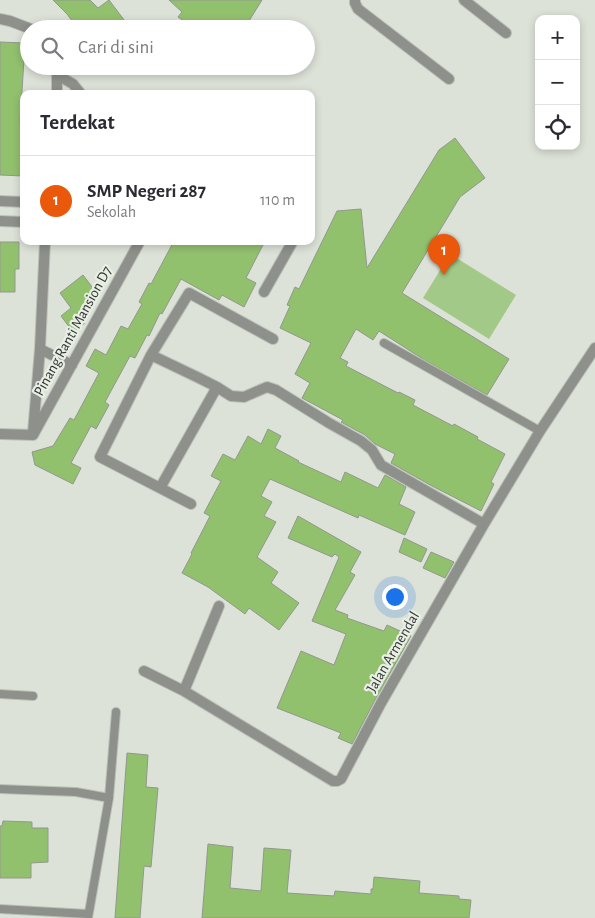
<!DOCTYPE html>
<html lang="id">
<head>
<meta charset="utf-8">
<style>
	body { margin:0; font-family:"Alegreya Sans",sans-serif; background:#f2f2f3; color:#2b2b33 }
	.controls { position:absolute; right:15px; top:15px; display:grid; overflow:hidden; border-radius:10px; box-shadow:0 2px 8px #0003 }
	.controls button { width:45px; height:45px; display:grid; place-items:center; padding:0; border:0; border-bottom:1px solid #e1e1e2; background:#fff; color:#2b2b33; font:25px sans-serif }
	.you { position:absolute; left:394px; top:596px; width:18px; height:18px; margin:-12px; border:4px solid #fff; border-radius:50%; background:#1a73e8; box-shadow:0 0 0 8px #1a73e833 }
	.badge { display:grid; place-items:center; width:32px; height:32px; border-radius:50%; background:#ea580c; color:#fff; font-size:16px; font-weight:700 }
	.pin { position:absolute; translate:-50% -41px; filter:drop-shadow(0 1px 2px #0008) }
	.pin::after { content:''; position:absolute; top:26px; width:18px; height:15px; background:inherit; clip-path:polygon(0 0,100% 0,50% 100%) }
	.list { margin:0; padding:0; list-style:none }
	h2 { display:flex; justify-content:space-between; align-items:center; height:65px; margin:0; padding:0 20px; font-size:21px }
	h2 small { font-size:16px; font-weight:400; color:#7c7c81 }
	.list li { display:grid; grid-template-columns:32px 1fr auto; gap:15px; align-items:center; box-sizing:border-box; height:90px; padding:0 20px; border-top:1px solid #e1e1e2 }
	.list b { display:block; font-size:19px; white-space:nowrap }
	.list p { margin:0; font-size:16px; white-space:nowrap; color:#7c7c81 }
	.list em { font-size:16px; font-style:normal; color:#7c7c81 }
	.icon { flex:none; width:28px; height:28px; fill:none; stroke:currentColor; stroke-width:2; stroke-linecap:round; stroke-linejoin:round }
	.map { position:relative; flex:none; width:595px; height:918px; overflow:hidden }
	.search { position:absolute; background:#fff; box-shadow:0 2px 8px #0003; left:20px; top:20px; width:295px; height:55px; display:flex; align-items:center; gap:12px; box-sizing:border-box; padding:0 18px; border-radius:28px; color:#7c7c81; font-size:19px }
	.panel { position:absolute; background:#fff; box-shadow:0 2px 8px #0003; left:20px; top:90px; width:295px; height:155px; border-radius:10px }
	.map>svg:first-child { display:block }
	.green { fill:#a2c987 }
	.building { fill:#92c16e; stroke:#92978e }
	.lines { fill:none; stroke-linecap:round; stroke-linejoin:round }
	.service-casing { stroke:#bac0b6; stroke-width:10 }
	.minor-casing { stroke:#bac0b6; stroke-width:12 }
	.service { stroke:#8d908b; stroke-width:8 }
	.minor { stroke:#8d908b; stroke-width:10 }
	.labels { text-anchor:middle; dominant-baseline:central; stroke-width:4.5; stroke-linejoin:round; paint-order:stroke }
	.street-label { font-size:15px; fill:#343733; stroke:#e9efe5 }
</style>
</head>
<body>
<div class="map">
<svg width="595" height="918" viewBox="0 0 595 918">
	<rect width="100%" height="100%" fill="#dce2d7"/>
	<path class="green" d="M450 254 516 295 489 339 423 298Z"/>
	<path class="building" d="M53 0H90L98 8 109 0 131 29H78L67 14Z
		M169 0H262L244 29H196L178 17 182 12Z
		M0 42 25 43 20 123H24V176L0 175Z
		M455 138 485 178 460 197 402 293 509 359 487 395 426 361 379 331 373 340 356 329 340 358 348 362 346 366 398 393 399 392 415 400 413 405 453 426 454 424 478 437 477 439 505 454 491 482 494 484 481 511 432 486 391 463 395 454 375 444 365 435 341 422 343 420 302 398 310 383 295 374 311 343 280 328 290 306 287 305 295 287 299 289 337 211 361 209 367 268 439 150Z
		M174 241H265L246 278 256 283 244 307 222 295 219 300 181 279 162 314 160 313 149 336 147 335 135 358 130 356 105 402 109 405 96 429 91 426 71 463 81 468 73 484 35 465 32 452 53 446 70 418 74 420 99 373 86 366 95 349 106 355 121 326 128 329 142 304 139 302 149 283 151 284Z
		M0 242H19V269H15V292H0Z
		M83 275 99 296 77 313 85 323 73 332 61 316 71 308 60 293Z
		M268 429 281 436 275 448 299 461 298 462 341 482 345 472 378 488 385 475 406 487 399 504 415 512 405 535 359 515 358 518 270 479 261 496 272 502 264 516 276 522 257 557 278 572 271 583 299 603 279 630 249 608 245 614 208 587 182 573 192 554 191 553 210 516 204 513 221 481 211 476 223 454 235 460 248 436 261 444Z
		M298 516 361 552 350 572 355 575 335 610 348 615 347 618 384 631 387 625 411 636 375 700 352 744 338 738 341 733 277 708 301 651 334 665 346 634 312 621 339 557 335 554 332 557 288 538Z
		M404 538 427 549 421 562 399 552Z
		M431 552 454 562 445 578 423 568Z
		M127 753 148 755 146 787 158 788 151 867 144 866 140 918H115Z
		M3 821 32 822V828H48V862L31 863V878H0V826H2Z
		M208 844 233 847 230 888 261 891 264 848 291 850 287 893 334 896 335 891 371 894V889H373L374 877 420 881 419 893 459 896V899L471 900 469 918H202Z"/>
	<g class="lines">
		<defs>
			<path id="service" d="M384 343 540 431
				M0 694 33 696
				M0 789 76 792 109 798
				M0 909 88 914
				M88 918 109 798 116 712"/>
			<path id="minor" d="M355 0V3L358 9 449 79
				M464 0 506 33
				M0 19 10 21 31 29
				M55 66 57 75V94
				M57 75 73 84 81 94
				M0 201 24 202
				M0 221 24 222
				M264 292 293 241
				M40 349 72 365
				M151 355 197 377 217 387 160 488
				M217 387 231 396 244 397 267 387 276 390 329 423 361 441 372 450 381 465 484 524
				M33 432 40 349 45 241
				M0 434 33 435
				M33 435 140 241
				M191 504 100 457 151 355 189 293 273 339
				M144 671 184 691 333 781H337L341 779 381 703 484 524 540 431 595 348
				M184 691 219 606"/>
		</defs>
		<use href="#service" class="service-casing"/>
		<use href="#minor" class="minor-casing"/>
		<use href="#service" class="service"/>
		<use href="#minor" class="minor"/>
	</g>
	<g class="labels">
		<g class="street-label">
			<text transform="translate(73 331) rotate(-61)">Pinang Ranti Mansion D7</text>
			<text transform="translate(393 652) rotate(-60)">Jalan Armendal</text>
		</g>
	</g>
</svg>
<div class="controls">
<button>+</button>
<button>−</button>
<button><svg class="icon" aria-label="locate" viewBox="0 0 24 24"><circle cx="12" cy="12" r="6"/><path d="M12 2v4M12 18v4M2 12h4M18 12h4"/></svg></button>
</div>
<div class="you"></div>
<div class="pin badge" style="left:444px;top:275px">1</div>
<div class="search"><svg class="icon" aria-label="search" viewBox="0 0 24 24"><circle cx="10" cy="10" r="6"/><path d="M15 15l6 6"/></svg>Cari di sini</div>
<section class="panel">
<h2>Terdekat<small></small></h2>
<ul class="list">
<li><span class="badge">1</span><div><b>SMP Negeri 287</b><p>Sekolah</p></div><em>110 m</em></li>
</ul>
</section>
</div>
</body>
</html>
